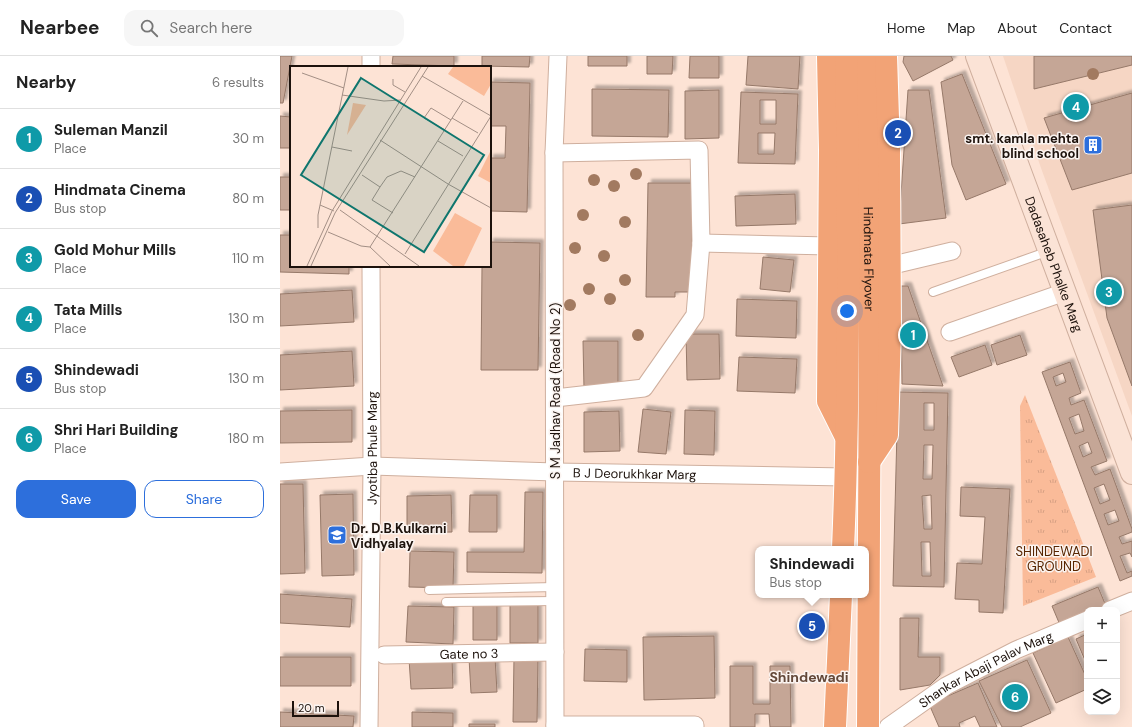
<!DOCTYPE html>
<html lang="en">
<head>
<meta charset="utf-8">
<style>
	body { margin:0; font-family:"DM Sans",sans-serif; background:#f6f6f6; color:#222 }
	.controls { position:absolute; right:12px; bottom:12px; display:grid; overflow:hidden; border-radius:8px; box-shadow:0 4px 16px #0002 }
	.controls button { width:36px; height:36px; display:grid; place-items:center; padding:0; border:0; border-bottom:1px solid #e0e0e0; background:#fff; color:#222; font:20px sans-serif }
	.scale { position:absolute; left:12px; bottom:10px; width:47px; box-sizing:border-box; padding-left:4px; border:2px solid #1d120c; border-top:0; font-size:11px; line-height:14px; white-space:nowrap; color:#1d120c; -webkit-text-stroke:3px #fbf4f1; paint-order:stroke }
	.you { position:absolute; left:567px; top:255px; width:14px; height:14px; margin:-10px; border:3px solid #fff; border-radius:50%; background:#1a73e8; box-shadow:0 0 0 6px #1a73e833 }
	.badge { display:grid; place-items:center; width:26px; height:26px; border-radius:50%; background:#2d6fdc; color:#fff; font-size:13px; font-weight:700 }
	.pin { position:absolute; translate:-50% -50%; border:2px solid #fff; box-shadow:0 1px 4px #0006 }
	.popup { position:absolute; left:475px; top:490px; width:114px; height:52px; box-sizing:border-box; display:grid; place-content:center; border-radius:8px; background:#fff; filter:drop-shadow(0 1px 3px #0005); font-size:13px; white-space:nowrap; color:#767676 }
	.popup b { font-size:15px; color:#222 }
	.popup::after { content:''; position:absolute; left:50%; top:100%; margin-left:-8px; border:8px solid transparent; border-top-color:#fff }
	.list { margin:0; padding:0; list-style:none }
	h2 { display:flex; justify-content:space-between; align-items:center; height:52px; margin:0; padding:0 16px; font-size:17px }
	h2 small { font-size:13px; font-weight:400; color:#767676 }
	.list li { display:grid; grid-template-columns:26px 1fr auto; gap:12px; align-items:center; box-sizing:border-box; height:60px; padding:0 16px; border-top:1px solid #e0e0e0 }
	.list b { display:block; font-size:15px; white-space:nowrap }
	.list p { margin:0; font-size:13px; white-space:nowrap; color:#767676 }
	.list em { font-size:13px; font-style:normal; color:#767676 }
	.actions { display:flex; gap:8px; padding:12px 16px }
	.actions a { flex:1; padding:9px 0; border:1px solid #2d6fdc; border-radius:12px; text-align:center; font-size:14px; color:#2d6fdc }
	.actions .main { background:#2d6fdc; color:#fff }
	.icon { flex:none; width:22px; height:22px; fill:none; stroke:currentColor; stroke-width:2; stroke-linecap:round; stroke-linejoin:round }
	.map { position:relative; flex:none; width:852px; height:671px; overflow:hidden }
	header { display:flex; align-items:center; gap:24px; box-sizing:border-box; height:56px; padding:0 20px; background:#fff; border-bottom:1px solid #e0e0e0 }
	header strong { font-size:19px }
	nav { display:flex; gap:22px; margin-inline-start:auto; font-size:14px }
	.search { width:280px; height:36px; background:#f6f6f6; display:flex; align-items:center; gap:10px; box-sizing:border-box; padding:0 14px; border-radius:12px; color:#767676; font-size:15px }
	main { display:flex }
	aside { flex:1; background:#fff }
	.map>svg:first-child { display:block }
	.built { fill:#f6d6c4 }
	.grass { fill:url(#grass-tufts) }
	.building { fill:#c5a696; stroke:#967969; fill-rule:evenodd; filter:url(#shadow) }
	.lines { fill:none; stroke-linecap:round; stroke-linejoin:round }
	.lane-casing { stroke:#cfaf9e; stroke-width:10 }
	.street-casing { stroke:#cfaf9e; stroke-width:19 }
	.secondary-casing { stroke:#cfaf9e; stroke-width:24 }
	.highway-casing { stroke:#fff; stroke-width:24 }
	.lane { stroke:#fff; stroke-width:8 }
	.street { stroke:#fff; stroke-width:17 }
	.secondary { stroke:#fbe3d6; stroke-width:22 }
	.highway { stroke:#f2a376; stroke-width:22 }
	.tree { fill:#a27a60 }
	.labels { text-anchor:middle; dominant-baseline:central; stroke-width:3; stroke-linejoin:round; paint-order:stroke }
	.poi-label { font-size:13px; font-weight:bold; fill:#1d120c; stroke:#fbf4f1; text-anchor:end }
	.street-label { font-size:13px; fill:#1d120c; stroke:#fbf4f1 }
	.park-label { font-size:13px; fill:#582500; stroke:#fbf4f1 }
	.neighbourhood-label { font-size:14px; font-weight:bold; fill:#634839; stroke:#fbf4f1 }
	.inset-road { fill:none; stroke:#a38f85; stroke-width:1 }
	.view { fill:#0f766e; fill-opacity:0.15; stroke:#0f766e; stroke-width:2 }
	.inset-edge { fill:none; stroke:#1d120c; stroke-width:2 }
</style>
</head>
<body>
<header>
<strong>Nearbee</strong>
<div class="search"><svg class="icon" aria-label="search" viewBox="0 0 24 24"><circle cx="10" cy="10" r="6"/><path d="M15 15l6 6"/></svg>Search here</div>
<nav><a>Home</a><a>Map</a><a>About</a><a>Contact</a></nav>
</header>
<main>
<aside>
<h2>Nearby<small>6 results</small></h2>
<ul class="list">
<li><span class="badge" style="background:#0f9aa8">1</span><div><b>Suleman Manzil</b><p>Place</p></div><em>30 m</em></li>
<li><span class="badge" style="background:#1a4fb4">2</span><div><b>Hindmata Cinema</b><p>Bus stop</p></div><em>80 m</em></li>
<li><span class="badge" style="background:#0f9aa8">3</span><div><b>Gold Mohur Mills</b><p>Place</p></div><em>110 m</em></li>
<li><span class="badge" style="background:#0f9aa8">4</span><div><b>Tata Mills</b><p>Place</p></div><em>130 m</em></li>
<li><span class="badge" style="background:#1a4fb4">5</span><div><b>Shindewadi</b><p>Bus stop</p></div><em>130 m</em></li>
<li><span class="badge" style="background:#0f9aa8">6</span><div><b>Shri Hari Building</b><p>Place</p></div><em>180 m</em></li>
</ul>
<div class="actions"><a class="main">Save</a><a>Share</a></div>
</aside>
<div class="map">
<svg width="852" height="671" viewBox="0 0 852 671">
	<defs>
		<pattern id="grass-tufts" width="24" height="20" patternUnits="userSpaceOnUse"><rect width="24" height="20" fill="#fabb99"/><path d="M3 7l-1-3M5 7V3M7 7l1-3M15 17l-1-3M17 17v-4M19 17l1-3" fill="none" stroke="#d6a083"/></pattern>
		<filter id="shadow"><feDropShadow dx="3.5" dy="-3.5" stdDeviation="1" flood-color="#0004"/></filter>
	</defs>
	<rect width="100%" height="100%" fill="#fde3d5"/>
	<path class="built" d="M723 0H852V360L761 112Z"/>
	<path class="grass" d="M745 339 816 521 743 550 740 350Z"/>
	<path class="building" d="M0 0H12L3 47H0Z
		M113 0H174V10L112 8Z
		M202 0H250L249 11 202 10Z
		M308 0H347V10H308Z
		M367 0H393L392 18H367Z
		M410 0H439V22H409Z
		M468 0H520L518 33 466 29Z
		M624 0H671L673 4 633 25 623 6Z
		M754 0H852V9L754 33Z
		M682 18 726 128 686 144 672 109 661 26Z
		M210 26 250 27 247 156 210 155V102H225L226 70H210Z
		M312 33 389 34 388 81 312 80Z
		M439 34V82L405 83V35Z
		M628 34H649L666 162 619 168Z
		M461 36 518 38 515 108 458 107ZM480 44H496V68H480ZM478 77H495L494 98H478Z
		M852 37V117L792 134 764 62Z
		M0 60 11 61V92H0Z
		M0 121H11V154H0Z
		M368 127H413L411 236H395V241H366Z
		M515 138 516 168 456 170 455 140Z
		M852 149V330L827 262 813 154Z
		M0 179H11V210H69V218L0 216Z
		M210 186 260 187 258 314H201L202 210H210Z
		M483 201 514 204 510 236 480 233Z
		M621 230H628L663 330 622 328Z
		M72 234 74 266 0 270V238Z
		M457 243 517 245 516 282 456 280Z
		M406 278H439L440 323 407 324Z
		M740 279 747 299 717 309 711 289Z
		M303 285H338V333H304Z
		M705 289 712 309 679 321 671 301Z
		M72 295 74 330 0 334V299Z
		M459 301 517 303 515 337 457 335Z
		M790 306 801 337 789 342 791 349 804 344 827 405 811 411 815 419 830 413 852 473V476L839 481 842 488 852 485V501L850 497 840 500 847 517 852 515V520L840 525 762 316ZM783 317 786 326 776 330 773 321ZM799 358 804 375 795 378 789 362ZM808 386 812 397 803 401 799 390ZM824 428 830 444 820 448 814 432ZM835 454 839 465 828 469 824 458Z
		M618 336 668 337 664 531 613 530ZM644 347H654V374H644ZM644 389H653L652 423H643ZM651 439 652 473H644L642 440ZM641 486H650L651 520H642Z
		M363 353 391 356 386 398 358 396Z
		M72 354V386L0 387V355Z
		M405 354 435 355 434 399 404 398Z
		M339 355 340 395 304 396V356Z
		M0 428H23L25 517 0 518Z
		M681 431 730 433 723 557 699 556V544L675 543 677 507 702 508 705 461 680 460Z
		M245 436H263L262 517 187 516V496H244Z
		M73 438 74 519 42 520 40 439Z
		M171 439 172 476 127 477V440Z
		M190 439H217V476H189Z
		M130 495 174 496 173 532 129 531Z
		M818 531 826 550 818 554H807V558L780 569 772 550Z
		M0 538 72 543 70 571 0 567Z
		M230 546H258V587H230Z
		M193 549H217V584H193Z
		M128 550 174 551 173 588 126 586Z
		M620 562H639L638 601H660V619L650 629 620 634Z
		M807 578V609L796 583Z
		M434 580 435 642 364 644 363 581Z
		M788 581 807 623V633L776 647 753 597Z
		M305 593 347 594V626L304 625Z
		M0 601H71V630H0Z
		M172 601 173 632 131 633 129 603Z
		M215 601 217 636 191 637 189 602Z
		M234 601H258L257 666H233Z
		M747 604 771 657 740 671H722L699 625Z
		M450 610H473V648H490V610H510L511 671H490L489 658H475V671H450Z
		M698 627 717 671H700L695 660 679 667 680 671H659L649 648Z
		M0 656 74 660 73 671H0Z
		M132 656 173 657V671H132Z
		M189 668H215V671H189Z"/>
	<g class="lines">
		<defs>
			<path id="lane" d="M653 236 769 195
				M149 534 275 531
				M166 546 275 545"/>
			<g id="street">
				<path d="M91 0V11"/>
				<path d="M274 97 419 94 421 187 415 259 364 332 275 342"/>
				<path d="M421 187 549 190"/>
				<path d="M609 210 672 195"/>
				<path d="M670 276 785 236"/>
				<path id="s1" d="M0 416 92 410 275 416 566 421"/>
				<path d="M830 554 852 545"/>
				<path id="s2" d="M104 599 275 596"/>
				<path d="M275 669H415V671"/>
				<path id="s3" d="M89 671 92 410 91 210"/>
				<path d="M275 671 274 97 278 0"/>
				<path id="s4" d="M608 671 666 630 736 594 807 564"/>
			</g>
			<g id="secondary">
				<path id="s5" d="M697 0 852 417"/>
			</g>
			<g id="highway">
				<path d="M548 0 550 94 548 345 565 379"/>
				<path id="s6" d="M587 0 590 275 588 671"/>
				<path d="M589 406 607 379 610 275 609 93 606 0"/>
				<path d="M563 493C570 329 569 164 566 0"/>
				<path d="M555 671 561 539"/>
			</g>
		</defs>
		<use href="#lane" class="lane-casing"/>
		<use href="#street" class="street-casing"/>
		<use href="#secondary" class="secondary-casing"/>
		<use href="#highway" class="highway-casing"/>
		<use href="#lane" class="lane"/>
		<use href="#street" class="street"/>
		<use href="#secondary" class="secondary"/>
		<use href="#highway" class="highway"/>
	</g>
	<g class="tree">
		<circle cx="813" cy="18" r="6"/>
		<circle cx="804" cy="51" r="6"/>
		<circle cx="356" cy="118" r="6"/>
		<circle cx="314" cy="124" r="6"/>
		<circle cx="334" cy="130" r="6"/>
		<circle cx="303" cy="159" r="6"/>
		<circle cx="345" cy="166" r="6"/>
		<circle cx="295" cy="192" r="6"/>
		<circle cx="324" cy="200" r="6"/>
		<circle cx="345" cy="224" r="6"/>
		<circle cx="309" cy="233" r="6"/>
		<circle cx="330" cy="243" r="6"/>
		<circle cx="290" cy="249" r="6"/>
		<circle cx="358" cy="279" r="6"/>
	</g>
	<defs>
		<symbol id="building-square" viewBox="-11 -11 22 22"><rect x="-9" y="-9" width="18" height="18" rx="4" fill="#2d6fdc" stroke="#fbf4f1"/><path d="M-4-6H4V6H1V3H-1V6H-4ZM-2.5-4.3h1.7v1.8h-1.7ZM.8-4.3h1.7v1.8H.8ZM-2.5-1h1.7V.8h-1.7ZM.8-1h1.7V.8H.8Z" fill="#fff"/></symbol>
		<symbol id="school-square" viewBox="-11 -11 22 22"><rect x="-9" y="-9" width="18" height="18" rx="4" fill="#2d6fdc" stroke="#fbf4f1"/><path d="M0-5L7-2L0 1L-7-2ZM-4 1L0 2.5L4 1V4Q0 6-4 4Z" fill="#fff"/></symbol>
	</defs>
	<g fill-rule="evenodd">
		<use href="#building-square" x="802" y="78" width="22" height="22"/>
		<use href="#school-square" x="46" y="468" width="22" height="22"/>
	</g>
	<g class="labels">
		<g class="poi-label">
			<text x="799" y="82">smt. kamla mehta<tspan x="799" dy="15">blind school</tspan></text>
			<text x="71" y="472" text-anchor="start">Dr. D.B.Kulkarni<tspan x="71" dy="15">Vidhyalay</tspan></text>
		</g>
		<g class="street-label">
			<text stroke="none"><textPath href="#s6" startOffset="203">Hindmata Flyover</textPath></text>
			<text stroke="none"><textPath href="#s5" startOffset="222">Dadasaheb Phalke Marg</textPath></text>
			<text transform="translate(275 335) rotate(-90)">S M Jadhav Road (Road No 2)</text>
			<text stroke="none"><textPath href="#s3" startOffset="279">Jyotiba Phule Marg</textPath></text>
			<text stroke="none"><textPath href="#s1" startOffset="355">B J Deorukhkar Marg</textPath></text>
			<text stroke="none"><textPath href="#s2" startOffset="85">Gate no 3</textPath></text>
			<text stroke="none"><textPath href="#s4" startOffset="114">Shankar Abaji Palav Marg</textPath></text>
		</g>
		<g class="park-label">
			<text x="774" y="495">SHINDEWADI<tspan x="774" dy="15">GROUND</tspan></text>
		</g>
		<g class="neighbourhood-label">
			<text x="529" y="621">Shindewadi</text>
		</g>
	</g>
	<g transform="translate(10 10)">
		<rect width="201" height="201" fill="#fde3d5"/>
		<path d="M163 1H201V18L194 30 158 8ZM63 37 76 39 57 69ZM201 84V117L188 110ZM165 147 192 162 174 200H163L143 185Z" fill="#fabb99"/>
		<path class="inset-road" d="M12 7 54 22M132 10 201 50M103 13V19L115 26M52 29 94 35 111 34M162 52 188 67M155 64 134 52 141 42 161 54M90 74 158 118 201 142M148 75 173 90M42 81 62 85M72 109 90 121M30 139 44 145M50 144 129 200M103 147 82 134 90 121 97 111 111 105 125 111M28 162V149L58 1M38 166 71 180 80 181M80 181 173 35M80 181 100 200M115 188 201 50M17 200 42 145 131 1M21 200 45 147 138 1"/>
		<path class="view" d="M71 12 194 89 134 186 11 109Z"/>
		<rect width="201" height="201" class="inset-edge"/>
	</g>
</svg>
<div class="controls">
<button>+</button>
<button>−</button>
<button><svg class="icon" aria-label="layers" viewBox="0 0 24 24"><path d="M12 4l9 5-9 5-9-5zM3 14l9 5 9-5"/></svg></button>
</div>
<div class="scale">20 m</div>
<div class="you"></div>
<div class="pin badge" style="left:633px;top:279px;background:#0f9aa8">1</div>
<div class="pin badge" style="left:618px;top:77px;background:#1a4fb4">2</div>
<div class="pin badge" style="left:829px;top:236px;background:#0f9aa8">3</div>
<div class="pin badge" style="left:796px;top:51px;background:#0f9aa8">4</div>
<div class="pin badge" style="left:532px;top:570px;background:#1a4fb4">5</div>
<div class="popup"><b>Shindewadi</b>Bus stop</div>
<div class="pin badge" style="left:735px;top:641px;background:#0f9aa8">6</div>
</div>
</main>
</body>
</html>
